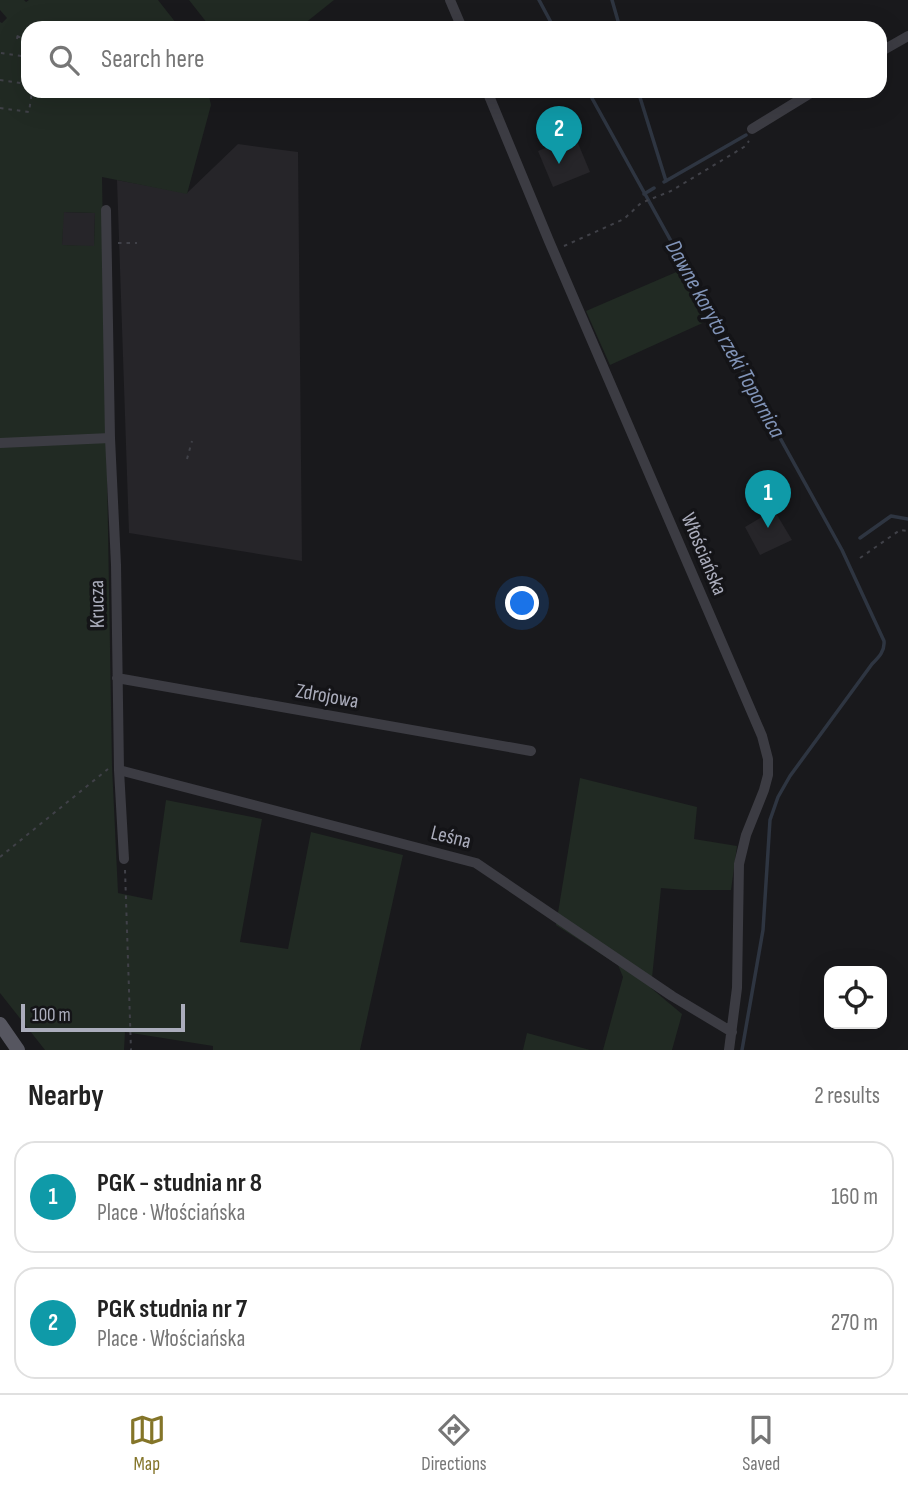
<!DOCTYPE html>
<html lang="en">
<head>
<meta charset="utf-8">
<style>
	body { margin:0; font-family:"Sofia Sans Condensed",sans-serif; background:#f6f6f6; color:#222 }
	.controls { position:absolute; right:21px; bottom:21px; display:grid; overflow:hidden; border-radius:14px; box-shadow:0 7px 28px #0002 }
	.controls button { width:63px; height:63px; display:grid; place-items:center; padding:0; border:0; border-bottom:2px solid #e0e0e0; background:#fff; color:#222; font:35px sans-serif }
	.scale { position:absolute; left:21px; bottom:18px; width:164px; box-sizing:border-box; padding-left:7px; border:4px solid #abadbc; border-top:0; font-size:19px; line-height:24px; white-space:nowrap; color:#abadbc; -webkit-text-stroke:5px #141417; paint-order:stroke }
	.you { position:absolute; left:523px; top:604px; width:24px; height:24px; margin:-18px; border:5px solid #fff; border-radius:50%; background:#1a73e8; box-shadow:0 0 0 10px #1a73e833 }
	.badge { display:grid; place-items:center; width:46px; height:46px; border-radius:50%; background:#847529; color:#fff; font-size:23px; font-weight:700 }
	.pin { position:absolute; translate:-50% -58px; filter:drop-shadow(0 2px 4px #0008) }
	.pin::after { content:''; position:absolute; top:37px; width:24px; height:21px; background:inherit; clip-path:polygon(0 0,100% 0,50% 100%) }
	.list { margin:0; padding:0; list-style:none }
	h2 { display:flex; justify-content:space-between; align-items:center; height:91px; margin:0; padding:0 28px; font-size:30px }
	h2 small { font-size:23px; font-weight:400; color:#767676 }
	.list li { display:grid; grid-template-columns:46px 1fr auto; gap:21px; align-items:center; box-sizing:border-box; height:112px; margin:0 14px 14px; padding:0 14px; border:2px solid #e0e0e0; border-radius:21px }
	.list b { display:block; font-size:26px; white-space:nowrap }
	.list p { margin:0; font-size:23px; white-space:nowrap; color:#767676 }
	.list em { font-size:23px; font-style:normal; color:#767676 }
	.icon { flex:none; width:38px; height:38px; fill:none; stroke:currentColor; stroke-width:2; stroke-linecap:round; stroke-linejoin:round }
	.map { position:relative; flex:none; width:908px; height:1050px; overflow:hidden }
	.search { position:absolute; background:#fff; box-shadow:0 7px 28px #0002; left:21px; right:21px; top:21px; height:77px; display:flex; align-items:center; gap:18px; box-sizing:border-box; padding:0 24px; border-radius:21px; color:#767676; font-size:26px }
	.sheet { height:343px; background:#fff }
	nav { display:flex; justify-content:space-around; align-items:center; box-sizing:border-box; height:98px; border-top:2px solid #e0e0e0; background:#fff; font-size:19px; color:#767676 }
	nav a { display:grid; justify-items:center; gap:4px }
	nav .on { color:#847529 }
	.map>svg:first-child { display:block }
	.built { fill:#262529 }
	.green { fill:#212a23; fill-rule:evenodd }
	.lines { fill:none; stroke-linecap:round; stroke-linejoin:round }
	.stream { stroke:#2e3541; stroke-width:3.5 }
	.path { stroke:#404148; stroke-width:2; stroke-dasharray:3.5 5; stroke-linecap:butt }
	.minor { stroke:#3c3c43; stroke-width:10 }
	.major { stroke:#565660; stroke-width:14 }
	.labels { text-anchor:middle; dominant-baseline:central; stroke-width:7; stroke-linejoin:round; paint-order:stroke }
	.street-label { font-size:21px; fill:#abadbc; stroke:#141417 }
	.water-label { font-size:23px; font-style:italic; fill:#8194b8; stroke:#141417 }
</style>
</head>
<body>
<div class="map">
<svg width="908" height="1050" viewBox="0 0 908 1050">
	<rect width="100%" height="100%" fill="#19191c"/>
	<path class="built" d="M575 136 590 172 553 187 538 151Z
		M238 144 298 152 302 561 129 533 117 180 187 193Z
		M63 212 95 213 94 247 62 245Z
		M774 510 792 540 760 555 745 527Z"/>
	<path class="green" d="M0 0H24L26 2 29 0H158L180 28H28V91H208L211 105 187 194 102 177 112 766 118 893 152 900 166 800 262 819 240 942 288 949 311 832 403 855 360 1050H213V1046L125 1032 124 1050H45L0 993V22L2 23 7 18 0 10ZM64 212 95 213 94 246 62 245Z
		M189 0H334L299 28H211Z
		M681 270 707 321 610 365 586 311Z
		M580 778 697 807 694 839 737 846 731 890H686L661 888 651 988 682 1014 672 1050H603L623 977 618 965 556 925Z
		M527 1033 590 1050H523Z"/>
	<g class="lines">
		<path class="stream" d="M539 0 554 28
			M612 0 620 28
			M588 91 842 550 884 641C885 651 879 657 872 664L790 776 778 797 770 820 763 930 742 1050
			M638 91 666 181
			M664 182 746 135
			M644 194 654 188
			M860 538 891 516 908 519"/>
		<path class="path" d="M17 36 28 41
			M17 39 18 32
			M1 53 28 57
			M0 80 28 84
			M0 108 29 112 32 91
			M118 243H137
			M564 246 624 219 641 203 671 191 744 147 749 141
			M187 459 192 441
			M860 558 900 530 908 531
			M0 857 108 769
			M125 870 131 1050"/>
		<path class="minor" d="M450 0 462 28
			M880 52 908 36
			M487 91 549 241 762 736 768 759V775L764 790 746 835 739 864 737 988 729 1050
			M752 129 814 91
			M106 210 110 438 116 565 119 770 124 859
			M0 443 110 438
			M117 678 531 751
			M119 770 476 863 672 996 732 1032"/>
		<path class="major" d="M0 1024 18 1050"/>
	</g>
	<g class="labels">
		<g class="street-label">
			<text transform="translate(704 554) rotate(67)">Włościańska</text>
			<text transform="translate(97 604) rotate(-91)">Krucza</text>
			<text transform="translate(327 696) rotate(10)">Zdrojowa</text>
			<text transform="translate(451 837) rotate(14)">Leśna</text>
		</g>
		<g class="water-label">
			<text transform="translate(725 339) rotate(61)">Dawne koryto rzeki Topornica</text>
		</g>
	</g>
</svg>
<div class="controls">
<button><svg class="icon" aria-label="locate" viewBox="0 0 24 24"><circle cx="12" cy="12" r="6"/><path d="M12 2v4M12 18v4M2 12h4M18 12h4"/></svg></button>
</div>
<div class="scale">100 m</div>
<div class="you"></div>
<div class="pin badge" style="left:768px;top:528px;background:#0f9aa8">1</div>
<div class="pin badge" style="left:559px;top:164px;background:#0f9aa8">2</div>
<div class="search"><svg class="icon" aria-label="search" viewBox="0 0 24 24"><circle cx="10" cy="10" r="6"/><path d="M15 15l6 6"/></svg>Search here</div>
</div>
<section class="sheet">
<h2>Nearby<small>2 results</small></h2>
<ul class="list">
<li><span class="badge" style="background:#0f9aa8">1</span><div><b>PGK - studnia nr 8</b><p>Place · Włościańska</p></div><em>160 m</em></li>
<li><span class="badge" style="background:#0f9aa8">2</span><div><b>PGK studnia nr 7</b><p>Place · Włościańska</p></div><em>270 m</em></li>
</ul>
</section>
<nav>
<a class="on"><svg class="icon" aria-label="map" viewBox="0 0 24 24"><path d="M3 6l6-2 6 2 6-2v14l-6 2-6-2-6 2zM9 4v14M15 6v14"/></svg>Map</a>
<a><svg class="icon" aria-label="directions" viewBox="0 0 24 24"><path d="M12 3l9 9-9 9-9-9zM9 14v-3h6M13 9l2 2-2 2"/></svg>Directions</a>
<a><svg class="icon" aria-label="saved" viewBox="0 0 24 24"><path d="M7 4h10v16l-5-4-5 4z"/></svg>Saved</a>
</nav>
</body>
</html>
